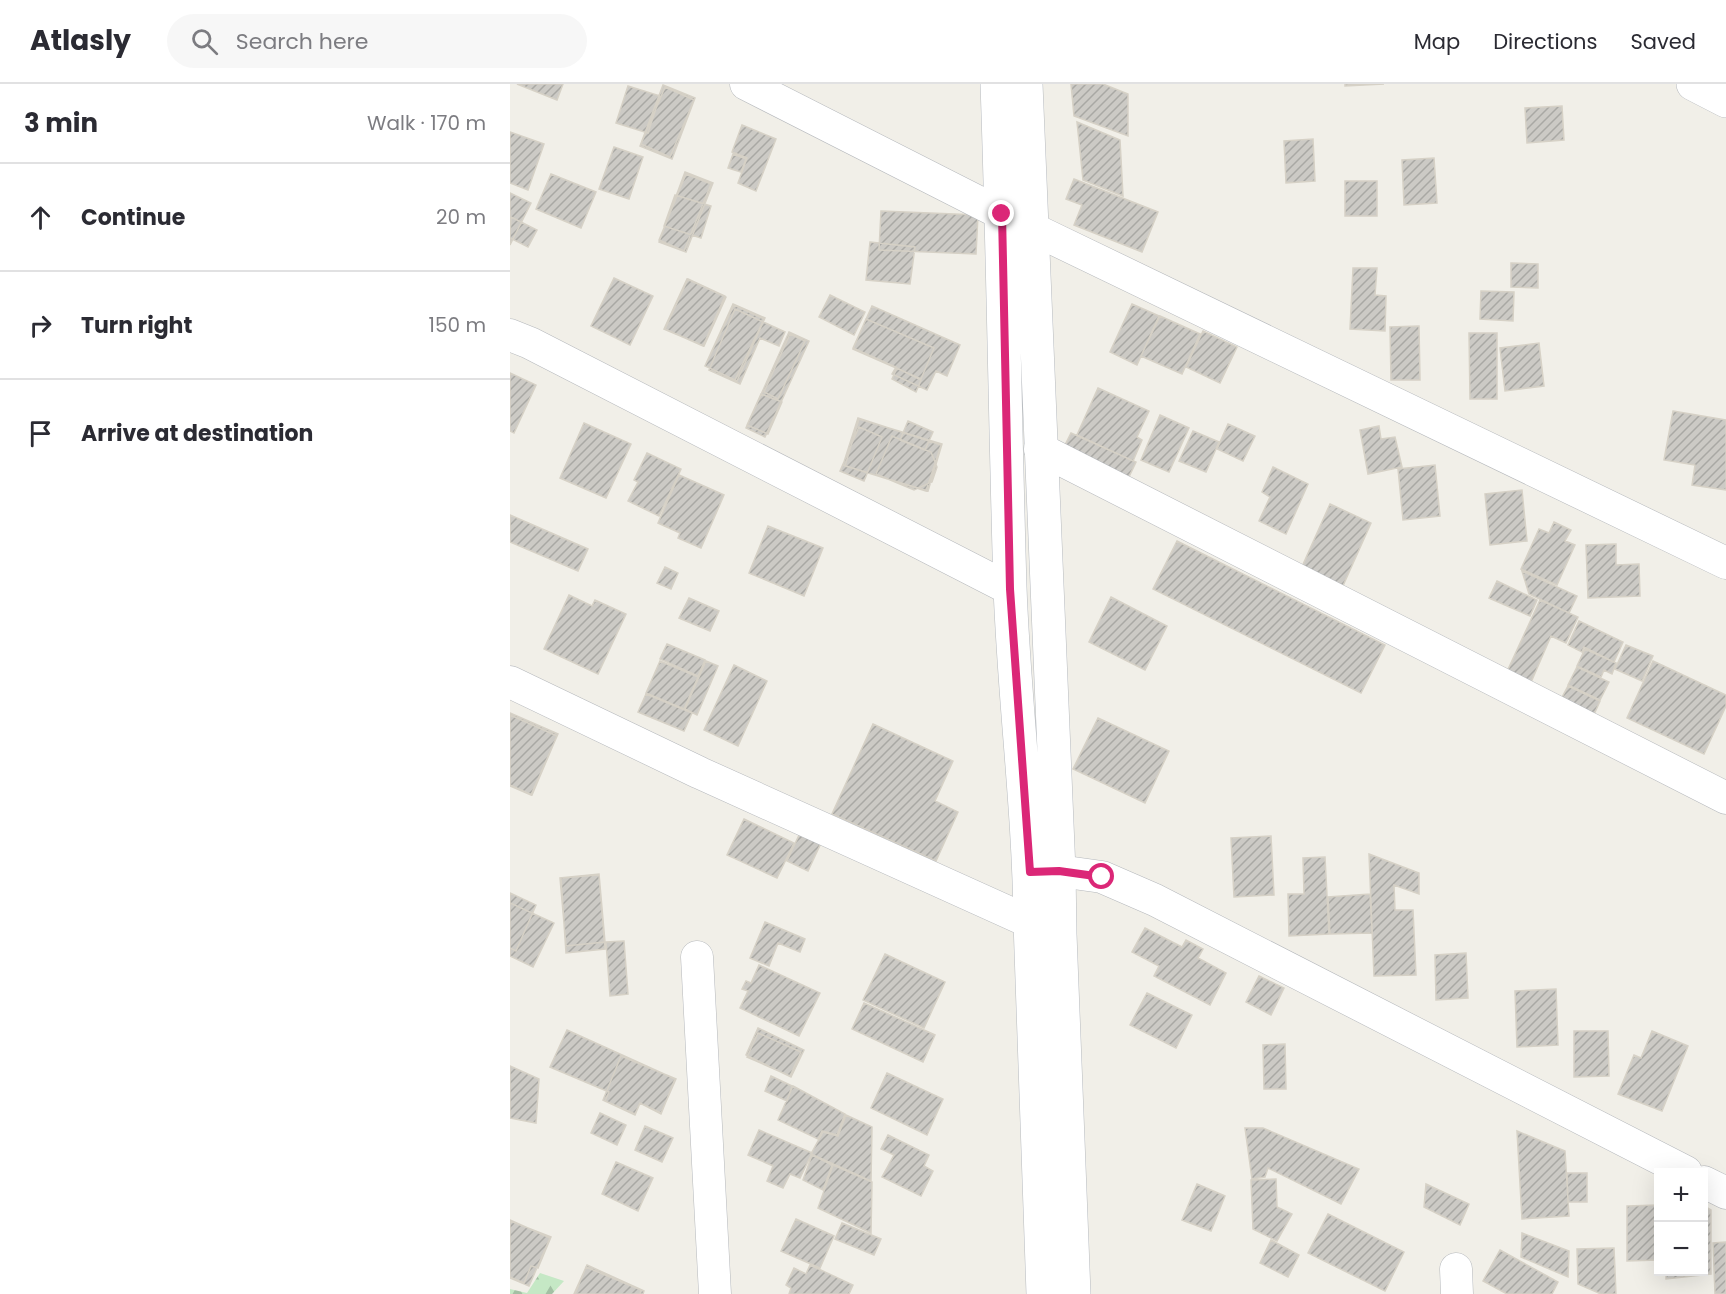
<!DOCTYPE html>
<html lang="en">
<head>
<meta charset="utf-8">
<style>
	body { margin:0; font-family:Poppins,sans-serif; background:#f7f7f7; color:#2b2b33 }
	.controls { position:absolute; right:18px; bottom:18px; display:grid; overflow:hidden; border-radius:0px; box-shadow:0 6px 24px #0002 }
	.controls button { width:54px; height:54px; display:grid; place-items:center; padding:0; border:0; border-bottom:2px solid #e1e1e2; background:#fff; color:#2b2b33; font:30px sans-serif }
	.stop { position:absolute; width:18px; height:18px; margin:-14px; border:4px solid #db2777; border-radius:50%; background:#fff }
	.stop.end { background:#db2777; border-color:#fff; box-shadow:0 2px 6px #0008 }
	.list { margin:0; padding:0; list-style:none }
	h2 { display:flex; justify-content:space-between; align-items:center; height:78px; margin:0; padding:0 24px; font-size:26px }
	h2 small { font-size:20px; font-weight:400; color:#7c7c81 }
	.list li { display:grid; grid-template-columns:39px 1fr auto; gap:18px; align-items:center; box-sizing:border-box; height:108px; padding:0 24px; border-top:2px solid #e1e1e2 }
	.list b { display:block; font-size:22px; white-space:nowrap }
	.list em { font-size:20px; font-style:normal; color:#7c7c81 }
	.icon { flex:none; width:33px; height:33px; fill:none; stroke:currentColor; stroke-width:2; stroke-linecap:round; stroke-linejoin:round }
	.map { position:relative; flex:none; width:1216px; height:1210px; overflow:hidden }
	header { display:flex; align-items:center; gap:36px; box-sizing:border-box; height:84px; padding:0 30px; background:#fff; border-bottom:2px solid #e1e1e2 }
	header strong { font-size:28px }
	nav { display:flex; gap:33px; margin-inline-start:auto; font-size:21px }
	.search { width:420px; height:54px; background:#f7f7f7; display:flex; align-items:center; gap:15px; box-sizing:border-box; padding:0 21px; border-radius:33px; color:#7c7c81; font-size:22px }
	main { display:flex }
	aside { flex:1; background:#fff }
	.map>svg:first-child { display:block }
	.forest { fill:url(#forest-firs) }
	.building { fill:url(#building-hatch); stroke:#d6d1c6; stroke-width:1.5 }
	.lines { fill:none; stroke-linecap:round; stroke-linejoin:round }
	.minor-casing { stroke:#b5b8bc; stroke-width:33 }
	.tertiary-casing { stroke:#b5b8bc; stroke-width:34 }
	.secondary-casing { stroke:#b6babf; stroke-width:34 }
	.minor { stroke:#fff; stroke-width:32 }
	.tertiary { stroke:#fff; stroke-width:33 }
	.secondary { stroke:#fff; stroke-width:33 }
	.route { stroke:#db2777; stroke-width:8 }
</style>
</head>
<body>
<header>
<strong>Atlasly</strong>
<div class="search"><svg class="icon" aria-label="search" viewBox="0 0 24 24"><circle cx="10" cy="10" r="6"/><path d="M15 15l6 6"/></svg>Search here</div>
<nav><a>Map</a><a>Directions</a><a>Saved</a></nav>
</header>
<main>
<aside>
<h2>3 min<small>Walk · 170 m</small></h2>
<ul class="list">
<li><svg class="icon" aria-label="ahead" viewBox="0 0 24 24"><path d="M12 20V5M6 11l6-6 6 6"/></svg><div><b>Continue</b></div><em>20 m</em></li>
<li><svg class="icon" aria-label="right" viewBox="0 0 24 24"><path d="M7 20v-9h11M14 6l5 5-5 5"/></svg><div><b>Turn right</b></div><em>150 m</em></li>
<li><svg class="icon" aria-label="arrive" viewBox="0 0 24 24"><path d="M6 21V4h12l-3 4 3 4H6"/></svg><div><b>Arrive at destination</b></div></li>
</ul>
</aside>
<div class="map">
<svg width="1216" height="1210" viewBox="0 0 1216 1210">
	<defs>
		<pattern id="forest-firs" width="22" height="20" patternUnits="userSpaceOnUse" patternTransform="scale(1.5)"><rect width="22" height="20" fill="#c5e8c5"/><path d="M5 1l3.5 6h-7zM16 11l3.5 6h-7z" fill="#a3c0a4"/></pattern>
		<pattern id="building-hatch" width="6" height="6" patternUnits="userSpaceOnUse" patternTransform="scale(1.5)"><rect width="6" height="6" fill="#cccac5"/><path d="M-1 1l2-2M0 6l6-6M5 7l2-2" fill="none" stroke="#a9a8a4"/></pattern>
	</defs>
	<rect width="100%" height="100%" fill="#f1efe8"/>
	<path class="forest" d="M30 1189 54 1197 42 1210H0V1205L17 1209Z"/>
	<path class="building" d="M7 0H53L47 16Z
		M561 0H593L618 10V52L564 32Z
		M835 0H874L835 2Z
		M153 1 185 14 162 75 130 62Z
		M118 2 150 12 138 49 106 39Z
		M155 3 184 16 160 73 131 60Z
		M1052 22 1054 56 1017 59 1015 24Z
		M567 38 610 56 613 112 573 96Z
		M232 41 266 55 246 107 228 99 237 74 222 68Z
		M0 48 34 60 18 106 0 99Z
		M803 55 805 97 776 99 774 57Z
		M104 63 133 73 119 115 89 105Z
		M223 70 236 75 231 88 218 84Z
		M924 74 927 119 894 121 892 76Z
		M175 88 203 99 176 168 149 158Z
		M41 90 86 108 71 144 26 125Z
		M176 90 201 100 174 167 149 156Z
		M564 95 648 128 632 168 564 141 572 121 556 115Z
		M835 97H867V132H835Z
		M0 109 21 119 0 161Z
		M165 111 201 122 191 154 154 142Z
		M371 127 468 131 466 170 369 166Z
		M1 133 27 146 18 163 0 154Z
		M360 158 405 163 400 200 356 196Z
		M1001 179 1028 180V204L1001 203Z
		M843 184H867L865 211 876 212 875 247 840 245Z
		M104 194 143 212 120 261 81 242Z
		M177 195 216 213 194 262 154 245Z
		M178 195 215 212 193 262 155 245Z
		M971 207 1004 208 1003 237 970 235Z
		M320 211 355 228 344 251 309 233Z
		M223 220 255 234 227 297 195 282Z
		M622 220 649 232 627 281 600 268Z
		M224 221 254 235 225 296 195 282Z
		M362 222 450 261 437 292 426 287 417 306 382 290 386 283 343 264Z
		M225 225 275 248 269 262 250 254 230 300 199 286Z
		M650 232 690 250 672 290 631 272Z
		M356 235 424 264 411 295 343 265Z
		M909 242 910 296H881L880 243Z
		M693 247 727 263 710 299 676 283Z
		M279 248 299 257 255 353 236 344Z
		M959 249H987V315H960Z
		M280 250 295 257 268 315 254 308Z
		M1029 259 1034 302 995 307 990 264Z
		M387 284 411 296 406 308 382 295Z
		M0 289 26 301 4 349 0 347Z
		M588 304 639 327 627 353 632 356 623 377 567 351Z
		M251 310 272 318 258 350 237 341Z
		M1163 327 1216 336V406L1182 401 1185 381 1154 376Z
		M650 331 679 344 659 388 631 376Z
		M348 334 431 361 416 407 333 381Z
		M349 335 432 360 418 407 335 382Z
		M398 337 423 348 415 366 390 356Z
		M74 339 121 360 96 414 50 394Z
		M718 340 745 352 733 377 707 365Z
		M869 342 871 355 885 353 892 383 858 390 850 346Z
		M349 343 372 353 354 397 330 387Z
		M683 347 709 358 696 388 669 377Z
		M561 349 626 378 616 399 551 369Z
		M382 352 421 368 427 383 422 398 404 406 366 390Z
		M137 369 171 385 149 432 118 417 128 398 124 396Z
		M925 381 930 432 893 436 888 385Z
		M763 383 798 400 776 450 749 437 760 413 752 408Z
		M169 391 214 411 191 464 168 454 170 449 148 439Z
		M1012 406 1017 457 980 461 975 410Z
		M820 420 861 439 832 504 791 485Z
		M0 431 78 465 68 487 0 458Z
		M1044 438 1061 446 1055 457 1065 461 1047 501 1011 485 1029 445 1039 449Z
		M258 442 313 464 294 512 239 489Z
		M667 457 875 561 851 609 643 505Z
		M1106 460V481L1129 480 1130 512 1078 514 1076 461Z
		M155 483 168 489 161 505 147 499Z
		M1012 487 1067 512 1059 529 1019 510Z
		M987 497 1027 516 1020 532 979 514Z
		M59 511 82 522 85 516 116 530 88 590 34 565Z
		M601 513 657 542 635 586 579 558Z
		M179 514 209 527 200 547 169 534Z
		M1030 516 1068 533 1056 559 1041 552 1019 603 995 592Z
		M1069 537 1113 558 1104 578 1074 563 1072 568 1058 561Z
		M157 560 195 576 188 592 150 575Z
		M1116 561 1143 572 1132 597 1105 585Z
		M1075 565 1106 579 1102 590 1094 586 1091 593 1067 582Z
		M150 577 188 593 174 625 136 609Z
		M196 577 208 582 187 631 175 625Z
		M1143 577 1216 611V622L1194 670 1117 634Z
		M224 581 257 597 228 662 194 646Z
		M1067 583 1099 598 1090 616 1058 601Z
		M1058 602 1090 617 1082 635 1049 619Z
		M136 610 182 629 174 647 128 628Z
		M0 629 48 650 21 711 0 702Z
		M0 631 47 652 22 711 0 701Z
		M588 634 659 667 635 719 563 685Z
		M363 640 443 677 425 717 448 728 426 777 322 730Z
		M234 735 284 759 267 794 217 771Z
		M290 749 311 759 298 787 277 777Z
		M761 752 764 811 724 813 721 754Z
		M859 770 909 789V810L884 801 885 826H903L906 891 864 892Z
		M815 773 819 850 779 852 778 810H794L793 774Z
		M89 790 95 858 56 862 50 794Z
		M89 791 95 865 56 869 51 794Z
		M0 809 26 821 6 867 0 864Z
		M860 810 862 849 820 850 818 813Z
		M0 819 44 839 23 883 0 872Z
		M255 838 295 855 290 868 268 859 259 882 240 874Z
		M635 844 672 863 676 856 693 865 688 874 716 889 700 921 644 892 649 882 622 868Z
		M114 857 118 910 100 912 96 858Z
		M956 869 958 914 926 916 925 871Z
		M375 870 435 898 414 944 353 916Z
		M249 881 310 909 289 952 230 924 238 907 232 905 236 897 241 899Z
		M749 892 774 904 761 931 736 918Z
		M1046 905 1048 961 1007 963 1005 907Z
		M637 909 682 931 666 964 620 941Z
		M354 919 425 951 413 978 342 945Z
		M248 944 294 966 281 993 236 971Z
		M57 946 165 995 151 1030 130 1019 125 1030 95 1017 99 1008 40 983Z
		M1064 947H1098L1099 992 1064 993Z
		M1142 947 1178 962 1152 1027 1108 1010 1124 971 1131 974Z
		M248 949 291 968 280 992 237 973Z
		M775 960 776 1005H754L753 961Z
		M111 972 166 995 151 1029 130 1019 125 1031 93 1016Z
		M0 982 29 995 26 1039 0 1034Z
		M377 989 433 1015 417 1051 361 1024Z
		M261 992 282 1002 277 1017 255 1007Z
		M283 1002 335 1030 327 1051 312 1047 308 1055 268 1036Z
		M90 1029 116 1041 107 1061 81 1049Z
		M336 1031 362 1043 361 1097 301 1070 313 1048 328 1052Z
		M135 1042 163 1054 152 1078 125 1066Z
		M735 1044H753L849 1085 831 1120 758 1084 755 1093 742 1095Z
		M249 1046 302 1069 290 1094 280 1090 273 1104 257 1097 263 1082 238 1071Z
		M1007 1047 1055 1067 1059 1132 1012 1135Z
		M378 1051 419 1071 414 1082 423 1087 411 1112 372 1093 384 1071 371 1065Z
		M302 1071 322 1081 313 1106 293 1096Z
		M106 1078 143 1094 128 1127 92 1110Z
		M323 1081 362 1098 361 1149 308 1124Z
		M1057 1089H1077V1118H1058Z
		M766 1095 767 1123 782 1130 767 1157 743 1145 741 1096Z
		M687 1100 715 1112 701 1147 672 1136Z
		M916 1100 959 1120 950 1141 914 1123Z
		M1148 1121V1176L1117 1177V1122Z
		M1194 1122 1201 1126V1190L1156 1195V1188H1194Z
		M818 1130 894 1168 875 1207 798 1169Z
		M286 1135 324 1152 310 1184 271 1167Z
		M0 1136 40 1154 19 1202 0 1194Z
		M0 1137 41 1153 28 1184 21 1182 14 1199 0 1193Z
		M332 1139 371 1155 364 1171 325 1155Z
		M1012 1149 1059 1167 1058 1193 1011 1173Z
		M761 1156 789 1171 778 1193 750 1179Z
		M1216 1158V1210H1205L1203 1159Z
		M1104 1164 1106 1210H1091L1068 1200 1067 1165Z
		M990 1166 1048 1198 1042 1210H997L973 1197Z
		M77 1181 134 1207 133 1210H64Z
		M300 1181 343 1201 339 1210H279L281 1204 276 1201 284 1184 296 1190Z
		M76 1183 131 1206 130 1210H65Z"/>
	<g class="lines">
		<defs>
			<path id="minor" d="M236 0 492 130
				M521 144 1216 479
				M0 251 20 259 500 505
				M530 365 1216 714
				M0 598 190 689 520 838
				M522 788 549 787 592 793 645 816 1176 1088
				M187 873 205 1210
				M1194 1098 1216 1109
				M946 1185 947 1210"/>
			<path id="tertiary" d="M1183 0 1216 17"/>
			<path id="secondary" d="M487 0C493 168 495 335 500 503 504 615 519 726 520 838L533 1210
				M516 0 549 787 550 850 564 1210"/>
		</defs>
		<use href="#minor" class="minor-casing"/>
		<use href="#tertiary" class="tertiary-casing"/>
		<use href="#secondary" class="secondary-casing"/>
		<use href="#minor" class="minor"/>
		<use href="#tertiary" class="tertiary"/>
		<use href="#secondary" class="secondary"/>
	</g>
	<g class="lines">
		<path class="route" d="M492 130 500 505 520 788 549 787 592 793"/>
	</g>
</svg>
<div class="controls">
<button>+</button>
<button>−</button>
</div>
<div class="stop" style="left:592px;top:793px"></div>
<div class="stop end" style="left:492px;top:130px"></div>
</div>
</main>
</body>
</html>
